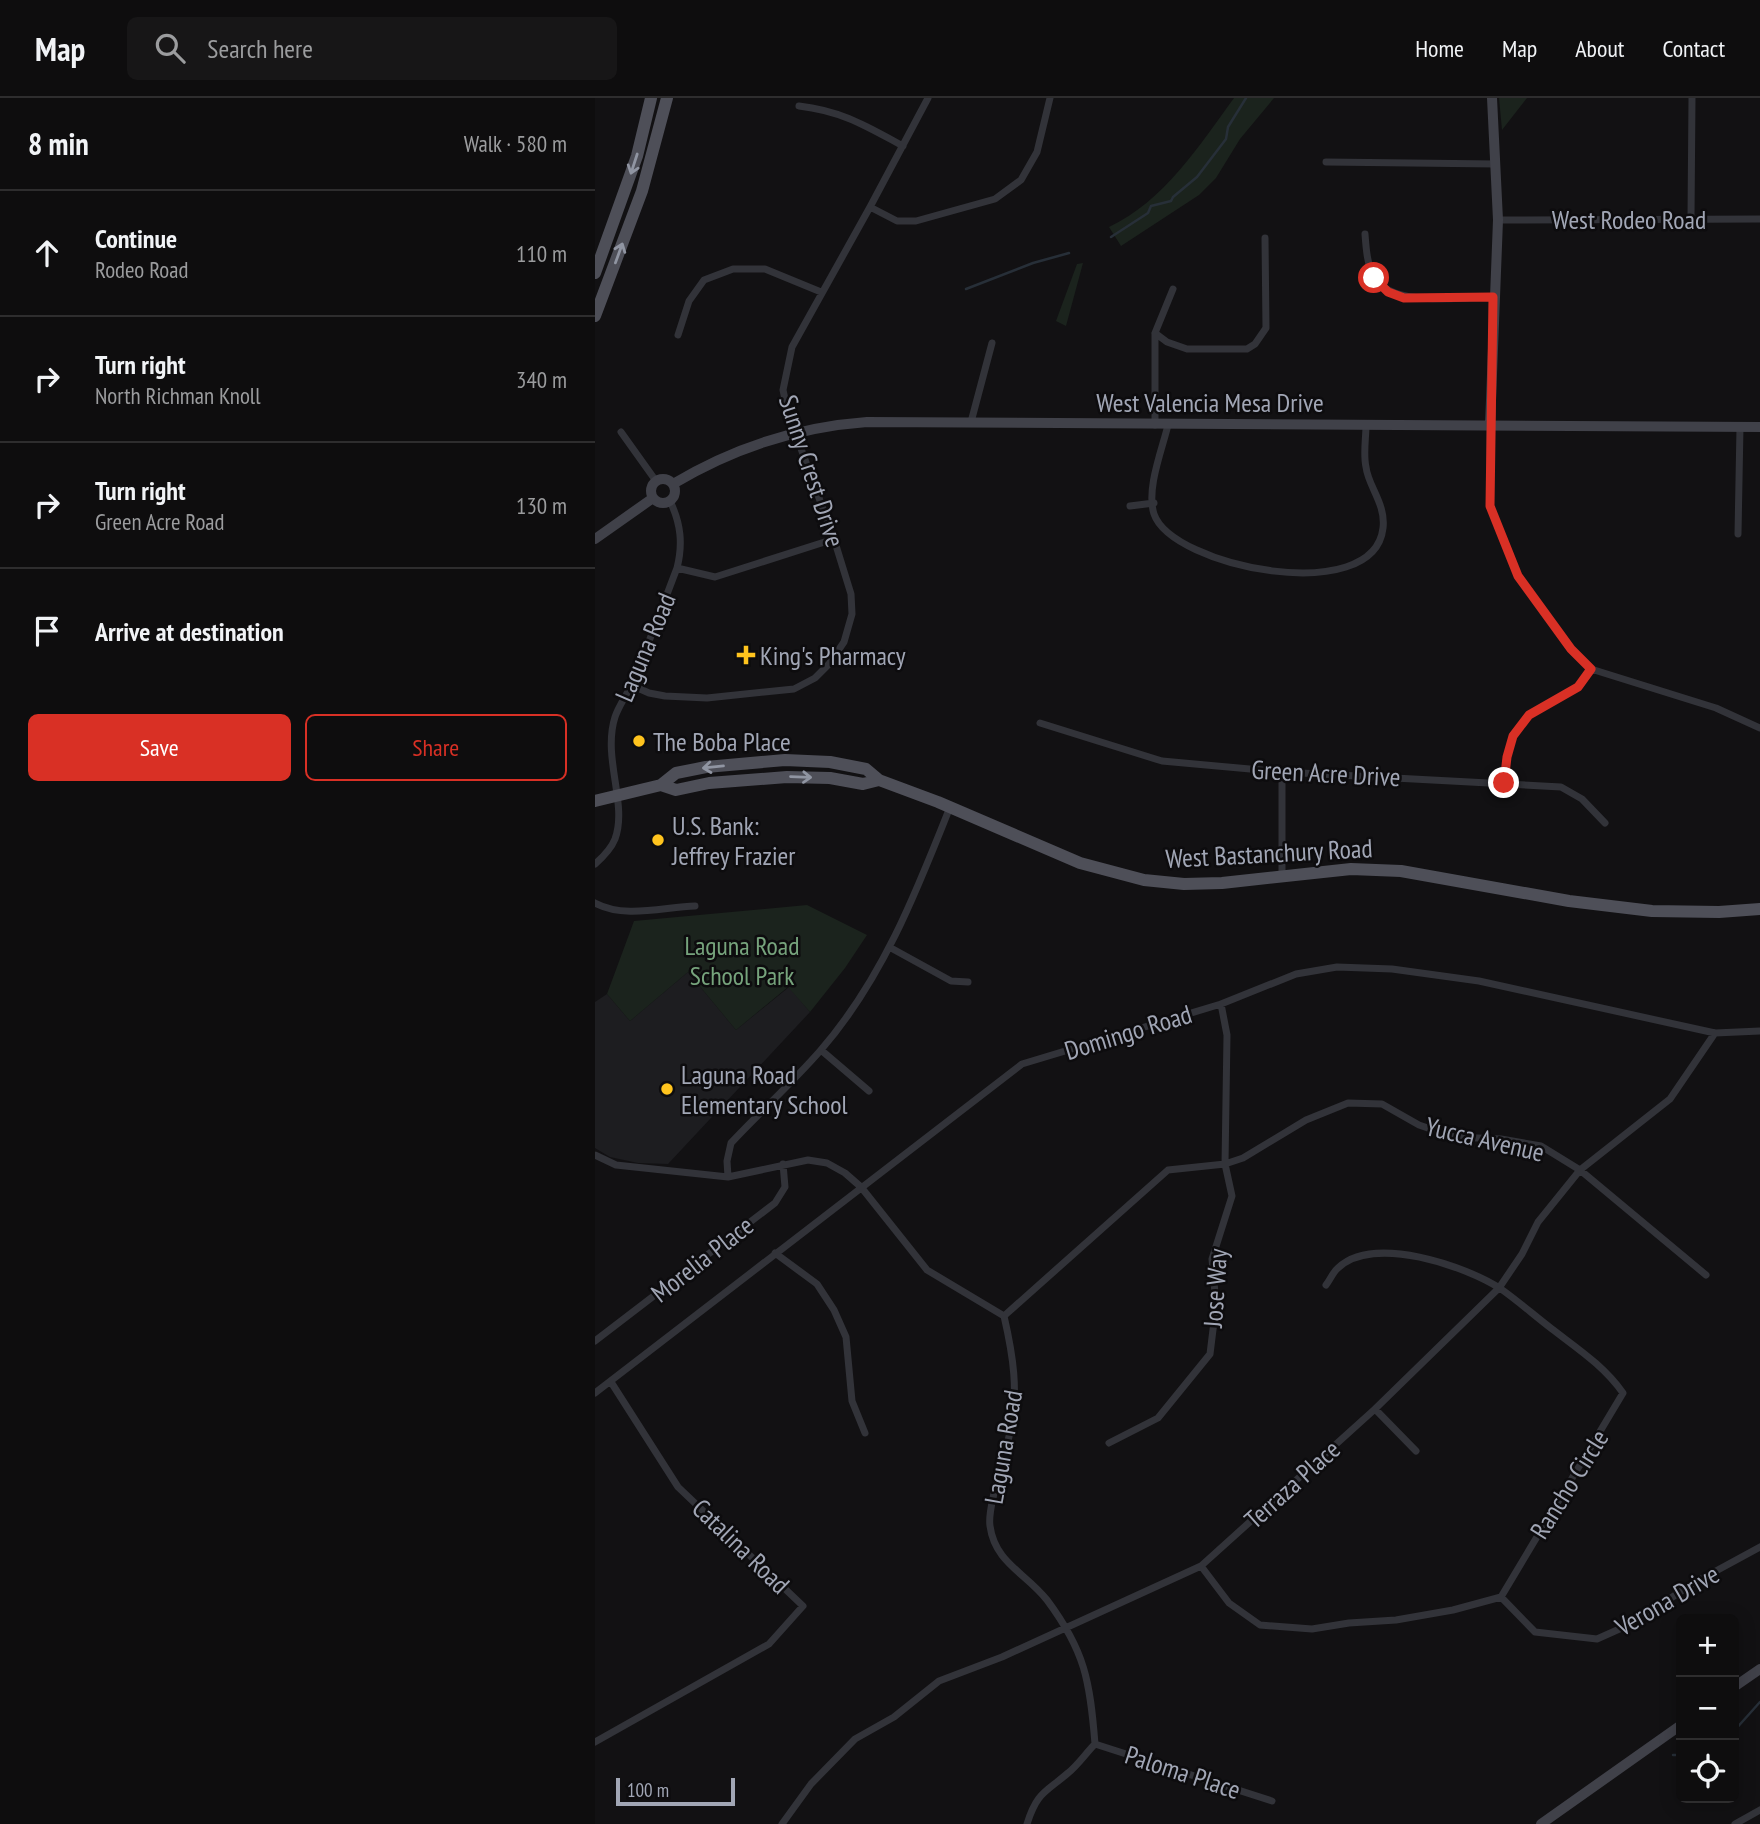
<!DOCTYPE html>
<html lang="en">
<head>
<meta charset="utf-8">
<style>
	body { margin:0; font-family:"PT Sans Narrow",sans-serif; background:#171617; color:#f1f3f6 }
	.controls { position:absolute; right:21px; bottom:21px; display:grid; overflow:hidden; border-radius:10px; box-shadow:0 4px 18px #0003 }
	.controls button { width:63px; height:63px; display:grid; place-items:center; padding:0; border:0; border-bottom:2px solid #2e2d2e; background:#0e0d0e; color:#f1f3f6; font:35px sans-serif }
	.scale { position:absolute; left:21px; bottom:18px; width:119px; box-sizing:border-box; padding-left:7px; border:4px solid #a1a6b5; border-top:0; font-size:19px; line-height:24px; white-space:nowrap; color:#a1a6b5; -webkit-text-stroke:5px #0d0c0e; paint-order:stroke }
	.stop { position:absolute; width:21px; height:21px; margin:-16px; border:5px solid #d93025; border-radius:50%; background:#fff }
	.stop.end { background:#d93025; border-color:#fff; box-shadow:0 2px 7px #0008 }
	.list { margin:0; padding:0; list-style:none }
	h2 { display:flex; justify-content:space-between; align-items:center; height:91px; margin:0; padding:0 28px; font-size:30px }
	h2 small { font-size:23px; font-weight:400; color:#9b9c9e }
	.list li { display:grid; grid-template-columns:46px 1fr auto; gap:21px; align-items:center; box-sizing:border-box; height:126px; padding:0 28px; border-top:2px solid #2e2d2e }
	.list b { display:block; font-size:26px; white-space:nowrap }
	.list p { margin:0; font-size:23px; white-space:nowrap; color:#9b9c9e }
	.list em { font-size:23px; font-style:normal; color:#9b9c9e }
	.actions { display:flex; gap:14px; padding:21px 28px }
	.actions a { flex:1; padding:16px 0; border:2px solid #d93025; border-radius:10px; text-align:center; font-size:24px; color:#d93025 }
	.actions .main { background:#d93025; color:#fff }
	.icon { flex:none; width:38px; height:38px; fill:none; stroke:currentColor; stroke-width:2; stroke-linecap:round; stroke-linejoin:round }
	.map { position:relative; flex:none; width:1165px; height:1726px; overflow:hidden }
	header { display:flex; align-items:center; gap:42px; box-sizing:border-box; height:98px; padding:0 35px; background:#0e0d0e; border-bottom:2px solid #2e2d2e }
	header strong { font-size:33px }
	nav { display:flex; gap:38px; margin-inline-start:auto; font-size:24px }
	.search { width:490px; height:63px; background:#171617; display:flex; align-items:center; gap:18px; box-sizing:border-box; padding:0 24px; border-radius:10px; color:#9b9c9e; font-size:26px }
	main { display:flex }
	aside { flex:1; background:#0e0d0e }
	.map>svg:first-child { display:block }
	.built { fill:#1d1d20 }
	.green { fill:#1b231d }
	.lines { fill:none; stroke-linecap:round; stroke-linejoin:round }
	.stream { stroke:#272f38; stroke-width:2.5 }
	.street { stroke:#323339; stroke-width:7 }
	.secondary { stroke:#404149; stroke-width:10 }
	.primary { stroke:#4e4f58; stroke-width:12 }
	.oneway { stroke:#9095a2 }
	.route { stroke:#d93025; stroke-width:9 }
	.poi-dot { fill:#ffc41e; stroke:#0d0c0e; stroke-width:2.5 }
	.labels { text-anchor:middle; dominant-baseline:central; stroke-width:5; stroke-linejoin:round; paint-order:stroke }
	.street-label { font-size:26px; fill:#a1a6b5; stroke:#0d0c0e }
	.poi-label { font-size:26px; fill:#a1a6b5; stroke:#0d0c0e; text-anchor:start }
	.park-label { font-size:26px; fill:#76a37c; stroke:#0d0c0e }
</style>
</head>
<body>
<header>
<strong>Map</strong>
<div class="search"><svg class="icon" aria-label="search" viewBox="0 0 24 24"><circle cx="10" cy="10" r="6"/><path d="M15 15l6 6"/></svg>Search here</div>
<nav><a>Home</a><a>Map</a><a>About</a><a>Contact</a></nav>
</header>
<main>
<aside>
<h2>8 min<small>Walk · 580 m</small></h2>
<ul class="list">
<li><svg class="icon" aria-label="ahead" viewBox="0 0 24 24"><path d="M12 20V5M6 11l6-6 6 6"/></svg><div><b>Continue</b><p>Rodeo Road</p></div><em>110 m</em></li>
<li><svg class="icon" aria-label="right" viewBox="0 0 24 24"><path d="M7 20v-9h11M14 6l5 5-5 5"/></svg><div><b>Turn right</b><p>North Richman Knoll</p></div><em>340 m</em></li>
<li><svg class="icon" aria-label="right" viewBox="0 0 24 24"><path d="M7 20v-9h11M14 6l5 5-5 5"/></svg><div><b>Turn right</b><p>Green Acre Road</p></div><em>130 m</em></li>
<li><svg class="icon" aria-label="arrive" viewBox="0 0 24 24"><path d="M6 21V4h12l-3 4 3 4H6"/></svg><div><b>Arrive at destination</b></div></li>
</ul>
<div class="actions"><a class="main">Save</a><a>Share</a></div>
</aside>
<div class="map">
<svg width="1165" height="1726" viewBox="0 0 1165 1726">
	<rect width="100%" height="100%" fill="#121113"/>
	<path class="built" d="M93 874 141 932 194 889 215 914 73 1066 43 1065 15 1059 0 1050V904L12 896 35 923Z"/>
	<path class="green" d="M639 0H679L645 41 621 80 604 97 526 148 514 129C569 103 604 48 639 0Z
		M904 0H932L907 32Z
		M488 165 471 228 461 223 482 166Z
		M212 807 272 837 250 870 215 914 193 889 141 932 93 874 35 923 12 896 39 823Z"/>
	<g class="lines">
		<path class="stream" d="M516 139 553 115 556 108 576 103 578 99 602 79 631 41 633 29 651 0
			M371 191 438 165 474 155
			M1139 1633 1165 1604
			M1078 1657H1086"/>
		<path class="street" d="M204 8C247 13 271 28 308 48
			M731 64 901 66
			M275 109 302 123H321L400 101 426 82 442 54 455 0
			M1096 119 1097 0
			M903 122 1165 121
			M770 136C771 149 772 167 779 179 796 210 868 199 898 199
			M560 235 572 244 592 251H652L660 246 671 230 670 140
			M83 237 94 203 109 182 138 171H170L226 194
			M376 324 397 245
			M560 327V235L578 191
			M573 327C567 352 551 391 559 416 577 469 779 510 788 430 791 406 773 388 771 369 768 356 771 340 771 327
			M895 328V408L923 478 976 552 996 571 1121 610 1165 630
			M26 334 61 383
			M535 408 559 405
			M1143 436 1145 329
			M82 470 120 479 239 441
			M36 587 54 595 70 598 112 600 199 591 220 580 234 566 249 544 257 516 256 496 239 441 193 315 188 292 197 249 275 109 333 0
			M445 625 567 663 687 674 966 689 987 701 1010 725
			M687 674V778
			M909 685 912 659 918 637 934 617 983 589 996 571
			M0 766C8 759 16 751 20 741 33 706 7 660 20 619 24 607 32 597 37 585 53 548 67 509 82 470 88 446 86 426 75 403
			M0 805C30 821 68 809 100 808
			M296 850 356 883 373 884
			M226 952 274 993
			M0 1057 21 1067 133 1079 213 1062 232 1065 250 1075 266 1089 332 1172 409 1218C418 1257 424 1294 415 1334 411 1355 392 1409 395 1428 400 1465 431 1475 452 1502 490 1553 495 1583 500 1646 491 1655 483 1667 473 1675 450 1695 442 1694 432 1726
			M133 1079 132 1063 136 1045C165 1014 197 985 225 953 287 882 321 795 355 709
			M180 1155 222 1186 239 1212 251 1239 257 1303 270 1335
			M409 1218 573 1072 630 1066 648 1060 711 1022 753 1005 787 1006 824 1027 859 1039 906 1041 946 1048 985 1072 1111 1177
			M0 1243 180 1105 190 1089 188 1066
			M0 1295 427 966 626 906 701 876 742 869 797 871 884 883 1120 935 1165 933
			M780 1311 821 1353
			M514 1345 563 1320 615 1256 621 1207 617 1161 637 1098 630 1066 632 937 626 906
			M606 1468 634 1505 665 1527 717 1531 754 1525 801 1522 858 1512 906 1499 1028 1295C1009 1268 983 1251 957 1231 940 1218 923 1203 906 1191 871 1168 778 1136 743 1170 738 1174 735 1182 731 1187
			M906 1499 940 1534 1002 1541 1040 1524 1097 1486 1165 1449
			M0 1644 174 1546 208 1508 83 1389 16 1284
			M500 1646 677 1703
			M187 1726 216 1686 260 1641 299 1619 344 1583 407 1559 606 1468 780 1311 904 1190 927 1156 943 1124 985 1072 1075 1001 1120 935
			M1140 1726 1165 1712"/>
		<path class="secondary" d="M895 328 903 122 897 0
			M56 393a12 12 0 1 1 24 0a12 12 0 1 1-24 0Z
			M78 386C138 350 202 329 272 324L1165 329
			M0 441 58 400
			M1139 1589 1165 1571
			M946 1726 1086 1627"/>
		<path class="primary" d="M0 175 42 58 56 0
			M0 218 47 93 72 0
			M66 687 81 692 114 685 192 679 235 680 268 686 284 682
			M0 703 66 687 81 675 111 669 190 662 235 664 271 671 284 682 343 704 485 765 549 782 589 786 627 785 756 771 806 773 974 803 1057 813 1124 814 1165 811"/>
	</g>
	<defs><path id="oneway-shaft" d="M-6 0H5M1.5-3L5.5 0L1.5 3" fill="none" stroke-width="1.6" stroke-linecap="round" stroke-linejoin="round" transform="scale(1.75)"/></defs>
	<g class="oneway">
		<use href="#oneway-shaft" transform="translate(39 66) rotate(108)"/>
		<use href="#oneway-shaft" transform="translate(24 155) rotate(-70)"/>
		<use href="#oneway-shaft" transform="translate(118 669) rotate(174)"/>
		<use href="#oneway-shaft" transform="translate(206 679) rotate(2)"/>
	</g>
	<g class="lines">
		<path class="route" d="M779 180 793 194 809 200 898 199 895 408 923 478 976 551 996 571 983 589 934 617 918 638 912 659 909 685"/>
	</g>
	<g class="poi-dot">
		<path d="M147.5 546.5h7v7h7v7h-7v7h-7v-7h-7v-7h7z"/>
		<circle cx="44" cy="643" r="7"/>
		<circle cx="63" cy="742" r="7"/>
		<circle cx="72" cy="991" r="7"/>
	</g>
	<g class="labels">
		<g class="street-label">
			<text x="1034" y="121">West Rodeo Road</text>
			<text x="615" y="304">West Valencia Mesa Drive</text>
			<text transform="translate(217 373) rotate(72)">Sunny Crest Drive</text>
			<text transform="translate(50 549) rotate(-67)">Laguna Road</text>
			<text transform="translate(731 675) rotate(3)">Green Acre Drive</text>
			<text transform="translate(674 755) rotate(-3)">West Bastanchury Road</text>
			<text transform="translate(533 934) rotate(-17)">Domingo Road</text>
			<text transform="translate(890 1041) rotate(13)">Yucca Avenue</text>
			<text transform="translate(107 1161) rotate(-38)">Morelia Place</text>
			<text transform="translate(620 1190) rotate(-86)">Jose Way</text>
			<text transform="translate(408 1349) rotate(-80)">Laguna Road</text>
			<text transform="translate(697 1386) rotate(-42)">Terraza Place</text>
			<text transform="translate(974 1386) rotate(-58)">Rancho Circle</text>
			<text transform="translate(146 1448) rotate(44)">Catalina Road</text>
			<text transform="translate(1072 1502) rotate(-30)">Verona Drive</text>
			<text transform="translate(588 1674) rotate(18)">Paloma Place</text>
		</g>
		<g class="poi-label">
			<text x="165" y="557">King's Pharmacy</text>
			<text x="58" y="643">The Boba Place</text>
			<text x="77" y="727">U.S. Bank:<tspan x="77" dy="30">Jeffrey Frazier</tspan></text>
			<text x="86" y="976">Laguna Road<tspan x="86" dy="30">Elementary School</tspan></text>
		</g>
		<g class="park-label">
			<text x="147" y="847">Laguna Road<tspan x="147" dy="30">School Park</tspan></text>
		</g>
	</g>
</svg>
<div class="controls">
<button>+</button>
<button>−</button>
<button><svg class="icon" aria-label="locate" viewBox="0 0 24 24"><circle cx="12" cy="12" r="6"/><path d="M12 2v4M12 18v4M2 12h4M18 12h4"/></svg></button>
</div>
<div class="scale">100 m</div>
<div class="stop" style="left:779px;top:180px"></div>
<div class="stop end" style="left:909px;top:685px"></div>
</div>
</main>
</body>
</html>
